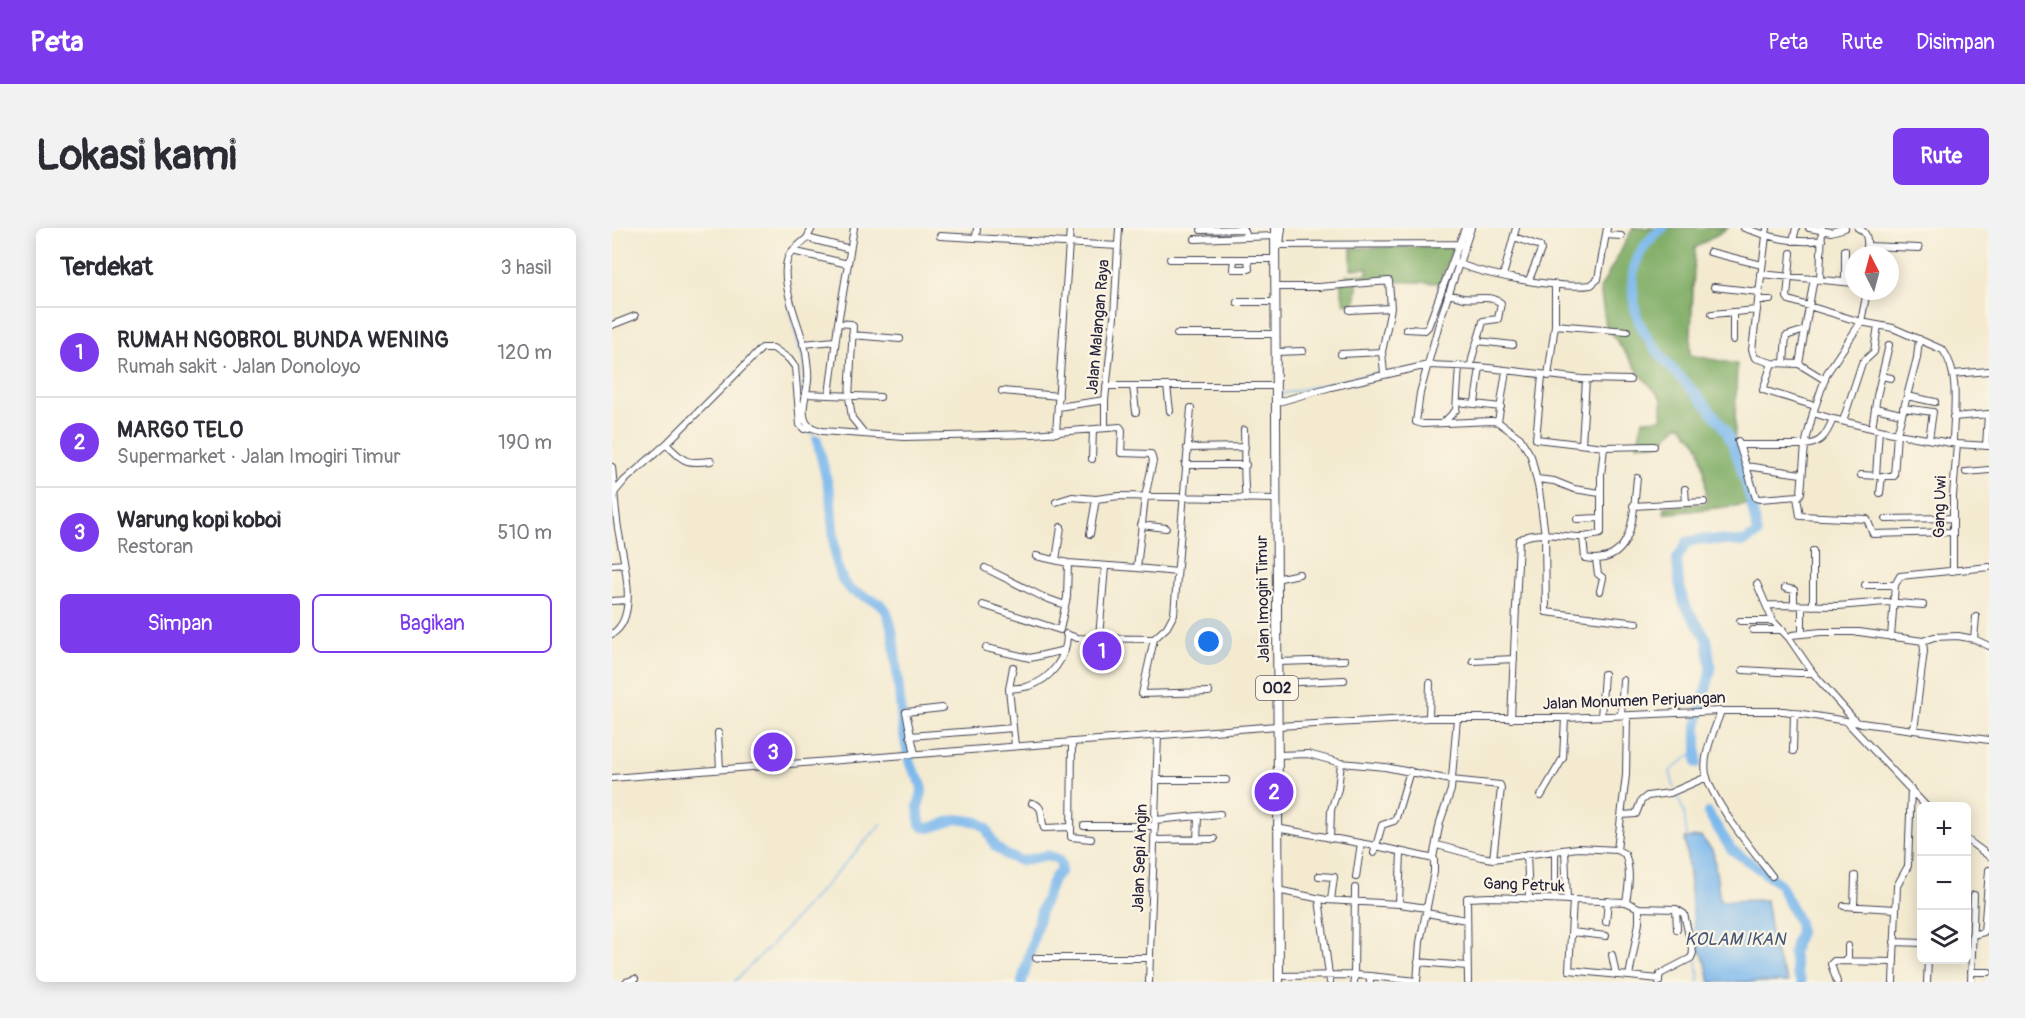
<!DOCTYPE html>
<html lang="id">
<head>
<meta charset="utf-8">
<style>
	body { margin:0; font-family:Pangolin,sans-serif; background:#f2f2f3; color:#2b2b33 }
	.controls { position:absolute; right:18px; bottom:18px; display:grid; overflow:hidden; border-radius:9px; box-shadow:0 3px 15px #0003 }
	.controls button { width:54px; height:54px; display:grid; place-items:center; padding:0; border:0; border-bottom:2px solid #e1e1e2; background:#fff; color:#2b2b33; font:30px sans-serif }
	.compass { position:absolute; left:1233px; top:18px; width:54px; height:54px; border-radius:50%; background:#fff; box-shadow:0 3px 15px #0003; rotate:354deg }
	.you { position:absolute; left:597px; top:414px; width:21px; height:21px; margin:-15px; border:4px solid #fff; border-radius:50%; background:#1a73e8; box-shadow:0 0 0 9px #1a73e833 }
	.badge { display:grid; place-items:center; width:39px; height:39px; border-radius:50%; background:#7c3aed; color:#fff; font-size:20px; font-weight:700 }
	.pin { position:absolute; translate:-50% -50%; border:3px solid #fff; box-shadow:0 2px 6px #0006 }
	.list { margin:0; padding:0; list-style:none }
	h2 { display:flex; justify-content:space-between; align-items:center; height:78px; margin:0; padding:0 24px; font-size:26px }
	h2 small { font-size:20px; font-weight:400; color:#7c7c81 }
	.list li { display:grid; grid-template-columns:39px 1fr auto; gap:18px; align-items:center; box-sizing:border-box; height:90px; padding:0 24px; border-top:2px solid #e1e1e2 }
	.list b { display:block; font-size:22px; white-space:nowrap }
	.list p { margin:0; font-size:20px; white-space:nowrap; color:#7c7c81 }
	.list em { font-size:20px; font-style:normal; color:#7c7c81 }
	.actions { display:flex; gap:12px; padding:18px 24px }
	.actions a { flex:1; padding:14px 0; border:2px solid #7c3aed; border-radius:9px; text-align:center; font-size:21px; color:#7c3aed }
	.actions .main { background:#7c3aed; color:#fff }
	.icon { flex:none; width:33px; height:33px; fill:none; stroke:currentColor; stroke-width:2; stroke-linecap:round; stroke-linejoin:round }
	.map { position:relative; flex:none; width:1377px; height:754px; overflow:hidden; border-radius:9px }
	header { display:flex; align-items:center; gap:36px; box-sizing:border-box; height:84px; padding:0 30px; background:#7c3aed; color:#fff }
	header strong { font-size:28px }
	nav { display:flex; gap:33px; margin-inline-start:auto; font-size:21px }
	.intro { display:flex; align-items:center; justify-content:space-between; box-sizing:border-box; height:144px; padding:0 36px }
	h1 { margin:0; font-size:42px }
	.button { padding:15px 27px; border-radius:9px; background:#7c3aed; color:#fff; font-size:21px; font-weight:700 }
	main { display:flex; gap:36px; padding:0 36px }
	aside { flex:1; background:#fff; border-radius:9px; box-shadow:0 3px 15px #0003 }
	.map>svg:first-child { display:block }
	.forest { fill:#7dab64; stroke:#506650; stroke-width:1.5 }
	.water { fill:#7ab8ed; stroke:#4e6d94; stroke-width:1.5 }
	.lines { fill:none; stroke-linecap:round; stroke-linejoin:round }
	.stream { stroke:#7ab8ed; stroke-width:1.5 }
	.river { stroke:#7ab8ed; stroke-width:10 }
	.minor-casing { stroke:#414051; stroke-width:8 }
	.major-casing { stroke:#414051; stroke-width:10 }
	.minor { stroke:#fff; stroke-width:6 }
	.major { stroke:#fff; stroke-width:8 }
	.labels { text-anchor:middle; dominant-baseline:central; stroke-width:4.5; stroke-linejoin:round; paint-order:stroke }
	.shield { fill:#fcf5e5; stroke:#63616e; stroke-width:1.5 }
	.shield-label { font-size:15px; font-weight:bold; fill:#22223b }
	.street-label { font-size:16px; fill:#22223b; stroke:#fcf5e5 }
	.water-label { font-size:18px; font-style:italic; fill:#415679; stroke:#fcf5e5 }
</style>
</head>
<body>
<header>
<strong>Peta</strong>
<nav><a>Peta</a><a>Rute</a><a>Disimpan</a></nav>
</header>
<div class="intro"><h1>Lokasi kami</h1><a class="button">Rute</a></div>
<main>
<aside>
<h2>Terdekat<small>3 hasil</small></h2>
<ul class="list">
<li><span class="badge">1</span><div><b>RUMAH NGOBROL BUNDA WENING</b><p>Rumah sakit · Jalan Donoloyo</p></div><em>120 m</em></li>
<li><span class="badge">2</span><div><b>MARGO TELO</b><p>Supermarket · Jalan Imogiri Timur</p></div><em>190 m</em></li>
<li><span class="badge">3</span><div><b>Warung kopi koboi</b><p>Restoran</p></div><em>510 m</em></li>
</ul>
<div class="actions"><a class="main">Simpan</a><a>Bagikan</a></div>
</aside>
<div class="map">
<svg width="1377" height="754" viewBox="0 0 1377 754">
	<rect width="100%" height="100%" fill="#fcf5e5"/>
	<filter id="ink" filterUnits="userSpaceOnUse"><feTurbulence type="fractalNoise" baseFrequency=".0167" numOctaves="2"/><feDisplacementMap in="SourceGraphic" scale="12" xChannelSelector="R" yChannelSelector="G"/><feConvolveMatrix kernelMatrix="1 2 1 2 8 2 1 2 1" color-interpolation-filters="sRGB"/></filter>
	<filter id="wash" filterUnits="userSpaceOnUse"><feTurbulence type="fractalNoise" baseFrequency=".008" numOctaves="4" result="noise"/><feDisplacementMap in="SourceGraphic" scale="24" xChannelSelector="R" yChannelSelector="G"/><feGaussianBlur stdDeviation="1.35" result="paint"/><feColorMatrix in="noise" values="0 0 0 0 0 0 0 0 0 0 0 0 0 0 0 0 0 1.4 0 .05"/><feComposite in="paint" operator="in"/></filter>
	<g filter="url(#wash)">
		<rect width="100%" height="100%" fill="#f3ead0"/>
		<path class="forest" d="M1021 0H1116L1083 20 1078 127 1125 136 1122 226 1139 276 1052 286 1053 279 1095 275C1093 255 1093 234 1086 216 1082 208 1073 206 1071 197L1065 198 1049 215 1025 217 1031 192 1050 191V171L1029 147 994 98 988 61Z
			M842 18 827 55 746 52 743 77 732 75 728 54 734 53V47L755 46V40L739 41V20Z"/>
		<path class="water" d="M1089 609 1101 623 1108 673 1154 672C1159 701 1160 728 1177 754H1098L1094 735 1084 713 1073 610Z"/>
		<g class="lines">
			<path class="stream" d="M178 84 191 133 192 148 190 173
				M669 166 768 144
				M197 203 205 212
				M1062 560 1058 543 1085 522
				M1064 565 1072 584 1075 609
				M1079 668 1087 754
				M122 754 160 716 269 596"/>
			<path class="river" d="M1051 0C1030 15 1018 37 1021 62 1022 70 1022 78 1024 85 1034 123 1087 164 1110 197 1125 218 1142 280 1145 306L1132 314 1091 311 1075 314 1065 331 1067 353 1072 376 1095 411 1099 441 1085 498V535
				M205 212 218 265 224 335 231 353 238 362 267 375 274 382 277 391 281 406 291 502 298 536 309 555 310 564 306 578 308 596 311 599 318 600 345 591 366 594 374 600 383 618 394 627 409 633 435 627 446 631 449 636V643L442 650 429 683 410 754
				M1096 585 1119 621 1168 656 1187 695 1188 704 1183 716 1181 726 1185 746 1189 754"/>
		</g>
	</g>
	<g filter="url(#ink)">
		<g class="lines">
			<defs>
				<path id="minor" d="M242 0 226 95 217 167 268 169
					M859 0 828 92 808 165 804 194 811 196 880 193 886 194 908 210 919 228 927 262 933 307 934 384 1025 395
					M1132 0C1158 9 1182 16 1210 12
					M1155 0 1140 122 1143 130 1160 135 1187 136 1202 50
					M1197 0 1219 4 1233 0
					M1246 0C1258 5 1255 16 1255 27
					M589 2 632 1 635 9
					M994 7 1009 8
					M328 8 506 18
					M902 9 928 18 929 22 917 52
					M195 10 238 21
					M364 10 365 0
					M583 11 663 8
					M1181 13 1184 0
					M664 17 848 16 852 18
					M1255 18 1307 20
					M1233 22V54
					M180 23 195 10 200 0
					M1098 24 1150 37
					M1179 25 1175 69 1177 72 1249 94 1281 100 1331 122C1349 147 1341 186 1341 215
					M558 31H664
					M622 31 621 41H637L636 31
					M841 33C868 47 950 61 979 57L986 51 995 0
					M236 36 180 23C161 45 190 101 194 125 195 134 197 144 196 153 195 165 188 183 194 194 197 200 204 201 210 203L292 209 421 206 508 199 510 202 509 225 539 226 541 233 533 269 525 340 456 335 424 328
					M1148 46 1242 55
					M891 48 904 0
					M1208 51 1210 0
					M664 59H707L777 53 779 80 770 124 772 146
					M1102 59 1147 64
					M836 66C841 67 846 69 851 70 863 72 879 66 889 75L886 91 871 93C868 109 860 123 859 138
					M1146 72H1158
					M625 74H664
					M738 82 779 80
					M1121 84V112
					M1100 86 1145 82
					M226 95 239 96 241 98 237 169 240 190 252 205
					M0 97 23 88
					M943 97 1015 103
					M794 101 813 102 816 99 853 0
					M565 106H664
					M240 107 288 111
					M866 113 901 117
					M191 116 223 113
					M664 124 691 123
					M729 126 770 124
					M1160 135 1151 162 1203 178
					M1172 135 1174 108 1193 102
					M1187 136 1213 152
					M1341 146 1377 143
					M936 148 943 97V56
					M1270 148 1279 150
					M494 158H663
					M521 158 524 184
					M555 158 558 183
					M390 163 447 168
					M194 166 217 167
					M1295 168 1323 174
					M845 174 889 179
					M663 175 719 159 816 137 868 139 970 151 1018 152
					M863 175 868 139
					M446 179 493 172
					M579 180 562 386 555 399 542 411 530 466 597 464
					M1263 180 1289 186
					M1291 180 1321 184 1317 211
					M1201 185 1221 191
					M1341 189 1377 186
					M1231 193 1250 135 1262 124 1266 97
					M886 194 894 143
					M831 195 844 182 847 138
					M493 200V172L502 89 507 0
					M1260 200 1265 168 1277 117
					M632 202C633 225 631 248 634 271
					M444 205 458 0
					M1126 213 1144 270 1147 271 1187 268 1189 265 1193 217C1210 216 1215 205 1221 191L1285 206 1345 216 1377 218
					M54 216C73 234 72 236 99 233
					M970 216 974 151
					M1127 217H1193L1201 185 1215 145 1249 94 1255 63
					M1374 218 1376 186
					M992 219 1042 218
					M575 220 633 219
					M480 231 481 202
					M573 237H634
					M1134 238 1189 246
					M0 239C2 259 3 280 6 300 10 327 29 389 0 406
					M1354 244 1377 242
					M1249 247 1266 248
					M1264 248 1267 202
					M925 251 942 253 962 261 988 265
					M1073 261 1074 275
					M2 265 12 253 54 216 150 120H161L177 131 183 139 188 197 192 201 200 199
					M1268 265 1270 248H1282L1285 206 1305 130 1307 111
					M1185 269 1188 288 1255 291 1261 306 1340 304
					M444 274 460 269 484 271 507 268 663 271
					M1021 278 1092 274
					M965 291 988 290
					M1274 291 1340 290
					M529 297 554 300
					M478 306 484 271
					M971 309 973 330C1023 339 1021 285 1025 250
					M444 332 449 299
					M984 332 986 346 991 350 988 363
					M0 337 12 336
					M373 340 431 369 453 377
					M525 340 565 344
					M1341 343V268L1345 216
					M664 351 687 346
					M1145 356 1154 377 1226 378 1273 374 1311 377
					M1253 357H1283
					M1173 360 1182 362V378
					M0 373 15 372
					M371 377 448 402 455 369 456 335
					M1154 377 1161 393 1177 410
					M1201 378V323
					M1128 393H1161
					M1141 402H1171
					M1190 405V378
					M454 406 465 410 542 411
					M487 409 493 339
					M1279 409 1283 357 1288 348 1377 339
					M1362 411 1364 389
					M374 420 418 430 453 422
					M861 433 902 431
					M665 434 733 432
					M1131 442 1186 445H1201
					M665 455 732 452
					M397 461 401 439
					M1109 483C1103 501 1090 527 1094 546 1100 573 1143 626 1160 648
					M1009 487 1011 452
					M989 489 992 446
					M817 490 818 455
					M899 491 907 312C924 301 950 309 969 309 975 309 982 307 988 306L989 304V247L992 219 924 211 930 148
					M1234 493 1314 578
					M1244 494 1201 445 1177 410 1180 407 1209 404H1247L1311 413 1322 409 1346 408 1362 411 1377 418
					M1302 502 1312 423 1311 413
					M106 505 108 541
					M298 508 401 500
					M460 514 459 609 479 611
					M403 518 397 461C404 460 411 460 417 458 438 452 455 430 455 407
					M1181 523 1182 484
					M303 526 294 484 330 480
					M665 527 696 526 729 535 773 539 839 552 888 557 889 560 881 631
					M0 550 665 498 817 490H953L1109 483H1172L1234 493 1377 512
					M544 552H614
					M929 568 951 530 953 490
					M420 575C433 578 428 590 432 600L458 599
					M1010 587 1024 586 1029 573 1035 568 1058 565 1095 549
					M543 592 608 586
					M472 598H543
					M664 600 764 618 822 631V644L808 714 805 754
					M718 611 719 582 726 561 729 535
					M1354 611 1377 628
					M542 612 602 611
					M585 612 586 589
					M825 617 869 629 881 631 966 620 1005 622 1014 547 1015 488
					M953 622 955 672
					M1005 622 1013 626C1019 642 1017 657 1014 674L1027 680 1064 681 1072 686 1081 725 1079 730 1048 746 1047 751
					M762 625 770 597 782 593 784 590 798 543
					M915 626 917 670
					M821 630 828 594 839 562 845 490
					M707 648 722 649 719 672
					M744 649 749 615
					M665 662 714 672 787 676 789 624
					M707 671 718 754
					M943 671V623
					M961 672 1014 674
					M787 676 815 680
					M1232 678 1283 681
					M1242 679 1243 648
					M1064 681 1065 701
					M814 685 854 692
					M994 694 996 673
					M960 704 994 708
					M1360 707 1372 704 1377 642
					M1282 714 1310 715
					M1236 718V732
					M1000 727 1004 747
					M424 730H538
					M806 734 855 738
					M1359 744H1377
					M666 748 742 747 743 660
					M758 748 805 753
					M1017 748 1027 695V680
					M14 754 23 751
					M537 754 546 507
					M742 754V747L758 748V754
					M856 754 855 670 878 669 961 672 957 742 1047 751V754
					M1225 754 1219 736 1222 733 1282 734
					M1281 754 1285 658 1296 638 1299 561
					M1315 754 1316 732
					M1359 754 1362 667"/>
				<path id="major" d="M663 0 667 754
					M667 17 669 0"/>
			</defs>
			<use href="#minor" class="minor-casing"/>
			<use href="#major" class="major-casing"/>
			<use href="#minor" class="minor"/>
			<use href="#major" class="major"/>
		</g>
	</g>
	<g class="labels">
		<rect class="shield" x="644" y="448" width="42" height="24" rx="4.5"/>
		<g class="shield-label">
			<text x="665" y="460">002</text>
		</g>
		<g class="street-label">
			<text transform="translate(486 99) rotate(-85)">Jalan Malangan Raya</text>
			<text transform="translate(1328 279) rotate(-88)">Gang Uwi</text>
			<text transform="translate(651 371) rotate(-91)">Jalan Imogiri Timur</text>
			<text transform="translate(1022 473) rotate(-2)">Jalan Monumen Perjuangan</text>
			<text transform="translate(528 630) rotate(-88)">Jalan Sepi Angin</text>
			<text transform="translate(912 657) rotate(2)">Gang Petruk</text>
		</g>
		<g class="water-label">
			<text x="1123" y="711">KOLAM IKAN</text>
		</g>
	</g>
</svg>
<div class="controls">
<button>+</button>
<button>−</button>
<button><svg class="icon" aria-label="layers" viewBox="0 0 24 24"><path d="M12 4l9 5-9 5-9-5zM3 14l9 5 9-5"/></svg></button>
</div>
<svg class="compass" viewBox="-18 -18 36 36"><path d="M0-13l5 13h-10z" fill="#e53935"/><path d="M0 13l5-13h-10z" fill="#7c7c81"/></svg>
<div class="you"></div>
<div class="pin badge" style="left:490px;top:423px">1</div>
<div class="pin badge" style="left:662px;top:564px">2</div>
<div class="pin badge" style="left:161px;top:524px">3</div>
</div>
</main>
</body>
</html>
